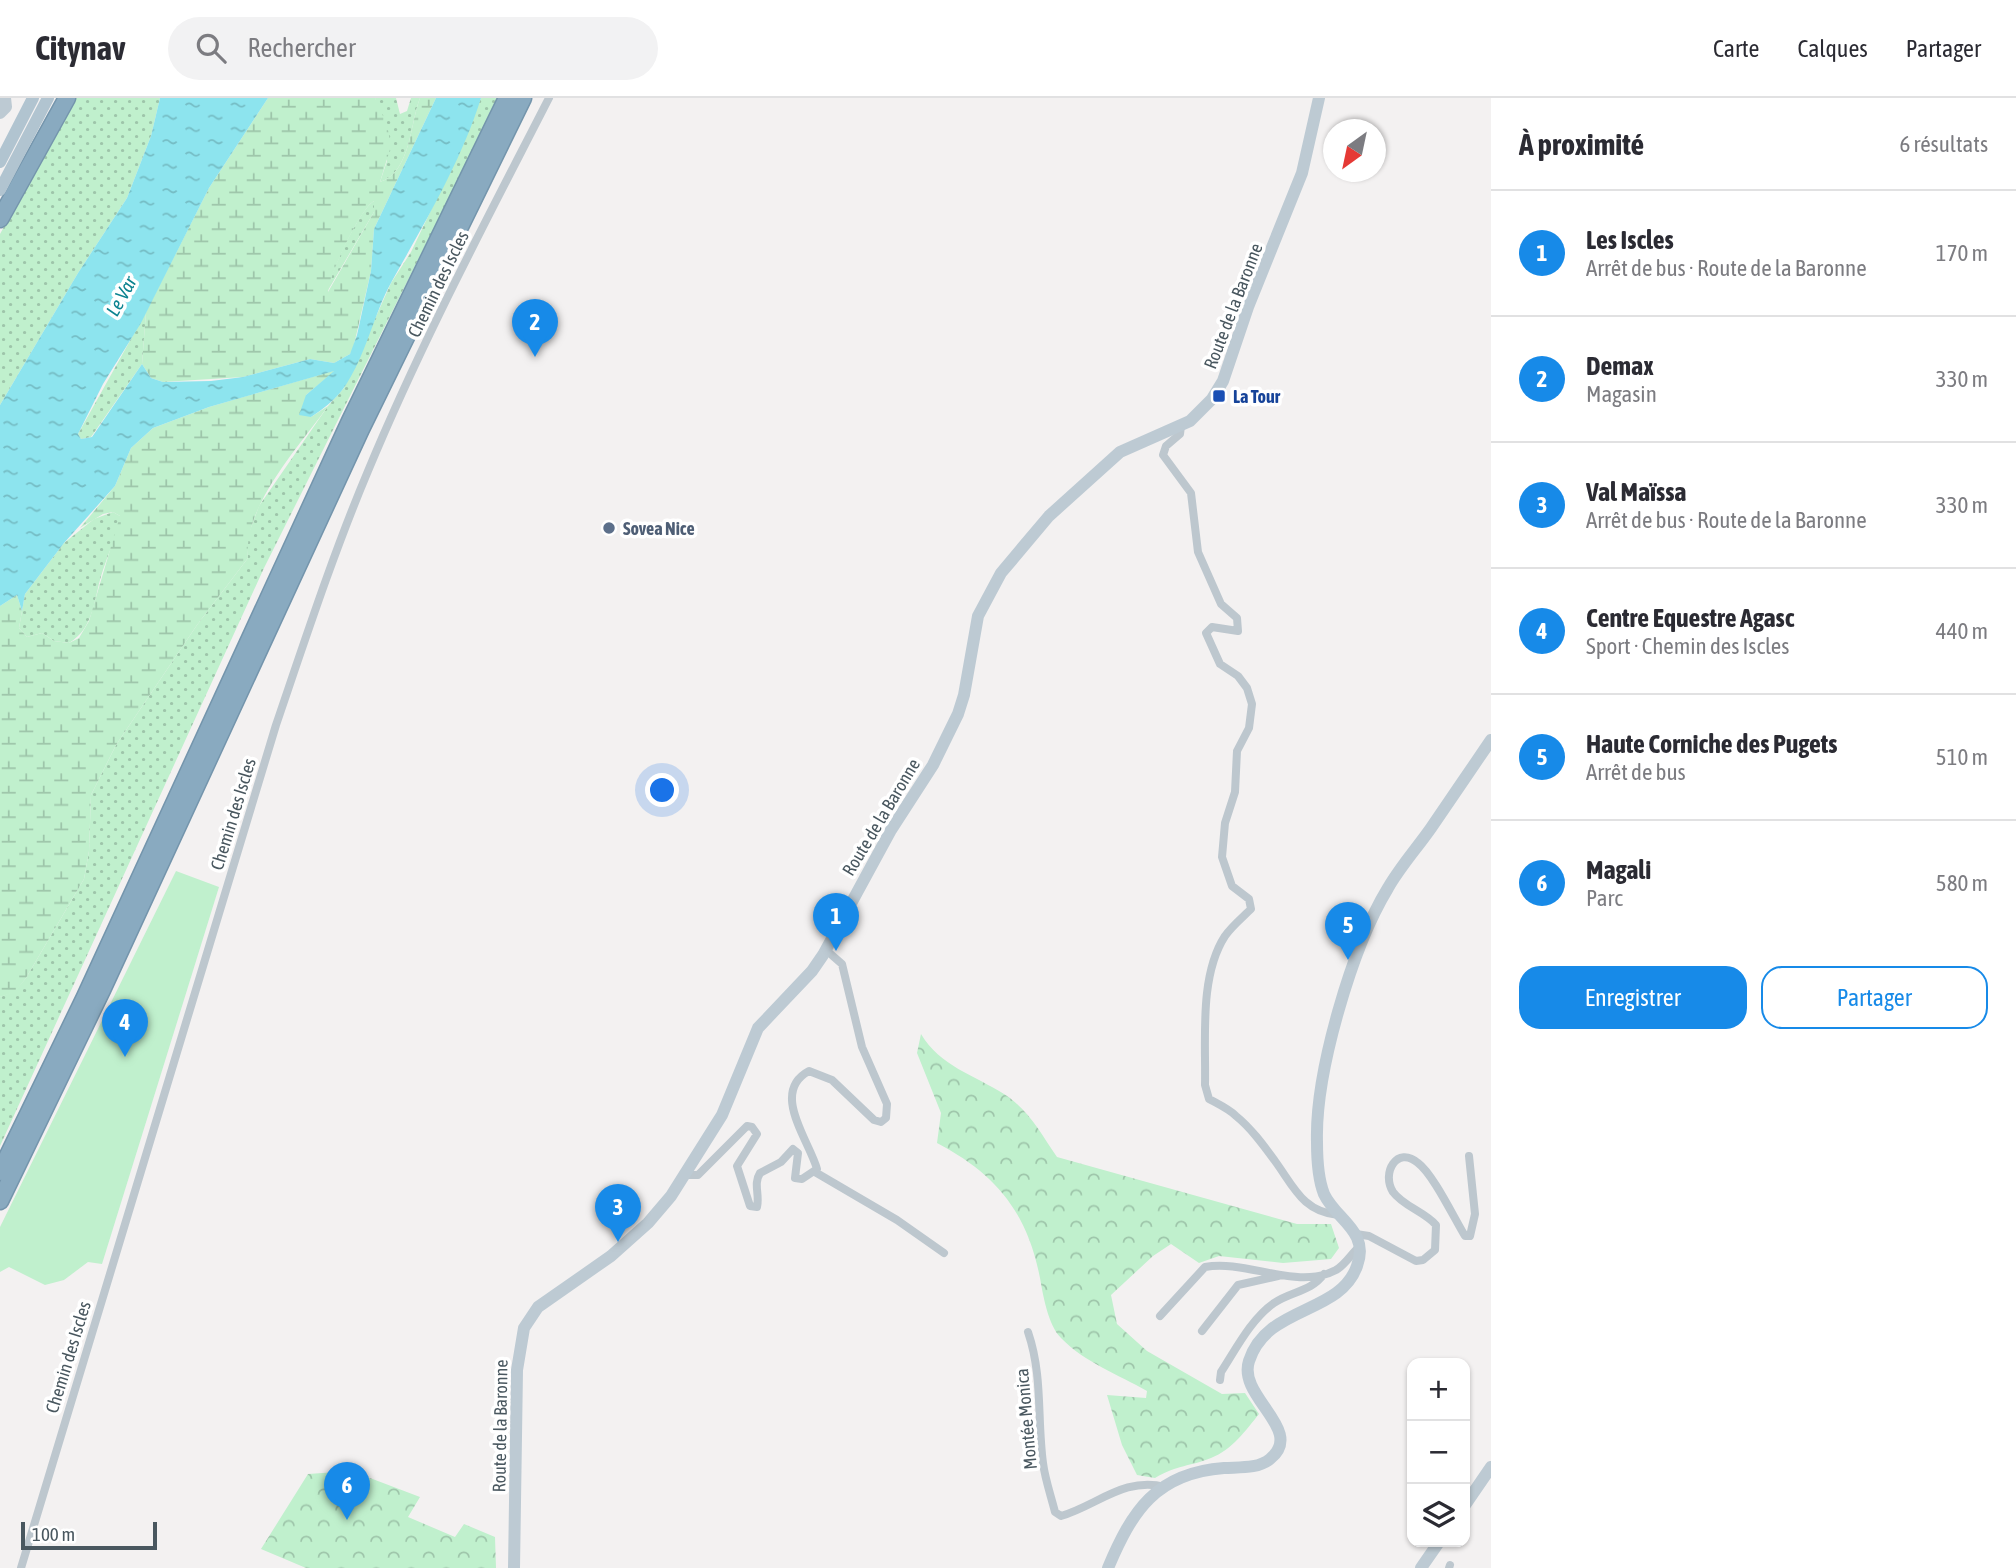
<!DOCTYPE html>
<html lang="fr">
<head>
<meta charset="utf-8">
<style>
	body { margin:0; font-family:"Asap Condensed",sans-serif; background:#f2f2f3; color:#2b2b33 }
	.controls { position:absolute; right:21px; bottom:21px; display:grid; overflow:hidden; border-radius:14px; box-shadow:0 2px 5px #0004 }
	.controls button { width:63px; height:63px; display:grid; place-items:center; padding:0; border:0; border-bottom:2px solid #e1e1e2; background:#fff; color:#2b2b33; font:35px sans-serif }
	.compass { position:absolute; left:1323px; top:21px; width:63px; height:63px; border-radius:50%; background:#fff; box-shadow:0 2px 5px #0004; rotate:213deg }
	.scale { position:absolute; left:21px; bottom:18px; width:136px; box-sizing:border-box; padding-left:7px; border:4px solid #49575f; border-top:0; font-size:19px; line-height:24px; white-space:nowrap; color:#49575f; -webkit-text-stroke:5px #fff; paint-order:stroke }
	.you { position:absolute; left:663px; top:693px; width:24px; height:24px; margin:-18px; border:5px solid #fff; border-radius:50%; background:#1a73e8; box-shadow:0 0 0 10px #1a73e833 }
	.badge { display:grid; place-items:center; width:46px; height:46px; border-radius:50%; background:#178ae8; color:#fff; font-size:23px; font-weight:700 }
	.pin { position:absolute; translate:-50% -58px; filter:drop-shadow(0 2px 4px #0008) }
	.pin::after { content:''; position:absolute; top:37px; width:24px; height:21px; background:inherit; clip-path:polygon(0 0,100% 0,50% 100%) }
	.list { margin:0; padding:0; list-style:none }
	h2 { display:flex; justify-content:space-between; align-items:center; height:91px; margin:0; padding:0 28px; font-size:30px }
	h2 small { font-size:23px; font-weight:400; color:#7c7c81 }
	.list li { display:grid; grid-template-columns:46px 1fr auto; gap:21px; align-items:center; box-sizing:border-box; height:126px; padding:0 28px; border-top:2px solid #e1e1e2 }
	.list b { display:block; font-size:26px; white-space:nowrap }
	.list p { margin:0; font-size:23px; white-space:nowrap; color:#7c7c81 }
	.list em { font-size:23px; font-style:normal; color:#7c7c81 }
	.actions { display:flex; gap:14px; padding:21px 28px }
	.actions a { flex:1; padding:16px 0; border:2px solid #178ae8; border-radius:21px; text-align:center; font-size:24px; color:#178ae8 }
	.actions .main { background:#178ae8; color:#fff }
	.icon { flex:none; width:38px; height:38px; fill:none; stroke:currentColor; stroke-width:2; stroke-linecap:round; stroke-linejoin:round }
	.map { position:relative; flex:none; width:1491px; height:1470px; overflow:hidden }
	header { display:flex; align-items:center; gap:42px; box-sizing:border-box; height:98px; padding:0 35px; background:#fff; border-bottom:2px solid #e1e1e2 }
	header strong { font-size:33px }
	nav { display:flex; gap:38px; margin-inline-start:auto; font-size:24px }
	.search { width:490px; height:63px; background:#f2f2f3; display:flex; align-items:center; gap:18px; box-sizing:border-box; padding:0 24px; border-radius:38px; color:#7c7c81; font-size:26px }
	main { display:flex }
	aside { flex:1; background:#fff }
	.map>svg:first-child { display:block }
	.grass { fill:url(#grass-dots) }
	.forest { fill:url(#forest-crowns) }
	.wetland { fill:url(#wetland-marsh); fill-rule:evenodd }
	.garden { fill:#c0f0cd }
	.water { fill:url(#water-ripples) }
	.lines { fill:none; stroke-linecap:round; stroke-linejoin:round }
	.highway-casing { stroke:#7495ac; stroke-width:19 }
	.street { stroke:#bdc7ce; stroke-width:8 }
	.secondary { stroke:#bdcad3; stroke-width:12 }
	.primary { stroke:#b1c4d0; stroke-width:12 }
	.highway { stroke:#89aac0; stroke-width:16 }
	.transit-dot { fill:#1a4fb4; stroke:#fff; stroke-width:2.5 }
	.service-dot { fill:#5c6f8a; stroke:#fff; stroke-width:2.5 }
	.labels { text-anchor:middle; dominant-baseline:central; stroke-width:7; stroke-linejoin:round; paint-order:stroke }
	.street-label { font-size:18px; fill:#49575f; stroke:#fff }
	.transit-label { font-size:18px; font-weight:bold; fill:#164399; stroke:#fff; text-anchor:start }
	.service-label { font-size:18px; font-weight:bold; fill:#4e5e75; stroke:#fff; text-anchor:start }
	.water-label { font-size:19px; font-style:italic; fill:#0c8390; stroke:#fff }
</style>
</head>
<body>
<header>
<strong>Citynav</strong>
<div class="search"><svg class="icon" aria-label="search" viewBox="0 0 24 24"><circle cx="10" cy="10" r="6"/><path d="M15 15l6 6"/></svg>Rechercher</div>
<nav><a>Carte</a><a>Calques</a><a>Partager</a></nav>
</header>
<main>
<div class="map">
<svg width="1491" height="1470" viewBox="0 0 1491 1470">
	<defs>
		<pattern id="grass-dots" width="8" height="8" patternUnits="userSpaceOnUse" patternTransform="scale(1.75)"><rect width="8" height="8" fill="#c0f0cd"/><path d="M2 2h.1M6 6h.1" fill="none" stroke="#9ec5aa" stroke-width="1.8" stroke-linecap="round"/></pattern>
		<pattern id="forest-crowns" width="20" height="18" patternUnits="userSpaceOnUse" patternTransform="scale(1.75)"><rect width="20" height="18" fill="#c0f0cd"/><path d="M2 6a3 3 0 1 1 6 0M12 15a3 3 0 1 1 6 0" fill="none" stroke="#9ec5aa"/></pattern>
		<pattern id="wetland-marsh" width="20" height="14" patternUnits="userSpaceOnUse" patternTransform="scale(1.75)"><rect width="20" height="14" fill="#c0f0cd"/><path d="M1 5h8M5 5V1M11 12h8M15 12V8" fill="none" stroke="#9ec5aa"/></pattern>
		<pattern id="water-ripples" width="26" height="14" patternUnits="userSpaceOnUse" patternTransform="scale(1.75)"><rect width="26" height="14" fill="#8de4ee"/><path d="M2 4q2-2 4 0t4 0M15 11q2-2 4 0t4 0" fill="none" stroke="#75bcc4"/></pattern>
	</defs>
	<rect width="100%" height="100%" fill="#f3f1f1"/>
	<path class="grass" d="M76 0H160L151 38 127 100 78 175 0 307V136Z
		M375 0H396L400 16 407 13 411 0H420C410 25 411 74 380 84L387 63Z
		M481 0H499L264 470 0 1048V899L15 893 26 880 84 781 89 753 91 697 116 647 197 527 248 460 246 443 259 408 328 308 344 290 391 185 411 154 434 106Z
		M374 103V114L327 194C330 175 359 112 374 103Z
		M146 214 142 266 91 339 81 341 78 336Z
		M113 414 120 418V425C115 441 108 456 103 472 94 498 95 530 69 545L54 543 42 535 27 539 19 530 25 496 64 445 94 421Z"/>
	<path class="forest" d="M921 936C940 968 974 977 1004 996 1029 1012 1041 1036 1057 1059L1297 1126H1331L1339 1150 1331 1161 1283 1165 1219 1158 1199 1165 1171 1146 1153 1158 1111 1197 1117 1226 1147 1253 1222 1296 1245 1295 1259 1316C1246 1332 1232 1352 1211 1360 1189 1369 1179 1366 1155 1380L1137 1377 1122 1347 1107 1297 1146 1300 1147 1293C1119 1277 1084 1264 1061 1240 1048 1227 1043 1197 1040 1180 1027 1114 996 1076 937 1045L941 1015 917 955Z
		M337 1374 370 1380 420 1399 408 1419 455 1439 464 1426 495 1439 496 1470H306L261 1451 308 1376Z"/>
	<path class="wetland" d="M268 0H375L387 27 391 48 380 84C411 74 410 25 420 0H436L374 131 371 173 353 251 350 256 334 265 310 261 243 279 163 284 151 280 142 266 146 214 209 90ZM374 103V114L328 194C329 177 360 111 374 103Z
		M336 272 306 297 311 319 328 308C299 349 243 408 248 460L197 527 116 647 91 697 89 753 84 781 26 880 15 894 0 899V508L17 497 22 513 19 530 27 539 42 535 54 543 69 545 79 540 89 523 120 418 113 414 103 416 80 430 115 388 131 350 153 330 209 309Z"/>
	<path class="garden" d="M176 773 219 789 102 1166 88 1164 64 1182 45 1187 9 1169 0 1174V1129Z"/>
	<path class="water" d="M160 0H268L209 90 141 225 103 286 78 336 81 341 92 339 142 266 151 280 163 284 211 283 243 279 310 261 334 265 350 256 357 237 371 173 374 131 436 0H481C461 64 424 126 392 183 373 217 366 259 343 291 334 303 323 311 311 319L299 317 306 297 334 273 209 309 153 330 131 350 115 388 64 445 25 496 22 513 17 497 0 508V307L78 175 127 100 151 38Z"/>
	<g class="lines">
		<defs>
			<path id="highway" d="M0 121 67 0
				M0 1074 85 899 350 323 507 0
				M0 1103 102 892 361 331 523 0"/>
		</defs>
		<use href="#highway" class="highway-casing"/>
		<path class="street" d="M1181 328 1180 336 1166 348 1163 357 1191 395 1198 454 1221 506 1237 520 1238 533 1212 529 1206 535 1220 566 1238 578 1247 590 1252 606 1249 630 1237 653 1235 694 1225 725 1222 759 1232 788 1249 801 1251 811C1243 819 1232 828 1225 838 1199 878 1206 942 1205 987L1209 1001C1218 1006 1229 1011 1236 1018 1251 1030 1264 1048 1275 1063 1294 1089 1303 1114 1338 1117
			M815 1074 897 1122 944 1155
			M685 1077H698L747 1028 752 1029 757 1036 737 1068 750 1108 757 1109C760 1097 753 1086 760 1075L781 1064 793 1051 798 1055 795 1080 802 1081 817 1071C809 1042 770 994 809 973L832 982 874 1022 881 1024 886 1020 887 1006 862 949 842 866 826 852
			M1356 1136 1369 1138 1416 1163 1423 1162 1435 1152 1436 1127C1425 1114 1403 1108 1393 1094 1381 1075 1397 1047 1418 1065 1433 1076 1454 1120 1465 1138H1470L1475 1116 1469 1058
			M1160 1218 1205 1169C1246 1161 1297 1193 1336 1172 1346 1166 1351 1156 1359 1149
			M1202 1233 1238 1187 1278 1178
			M1028 1234C1043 1278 1037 1320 1043 1365 1045 1381 1051 1398 1055 1414L1061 1418C1096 1408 1125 1378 1165 1389
			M1220 1282 1221 1274C1236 1251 1251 1221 1274 1205 1291 1193 1311 1194 1324 1176
			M21 1470 276 627C305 542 333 456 368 373 421 245 486 123 549 0
			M1449 1470 1450 1467"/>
		<path class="secondary" d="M0 15 6 9 5 0
			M1465 1407 1491 1369
			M514 1470 517 1272 524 1230 538 1209 611 1158 648 1125 671 1098 722 1017 758 930 812 873 823 857 891 732 933 667 958 616 964 597 978 518 1001 475 1049 418 1120 354 1190 323 1212 301 1223 283 1248 209 1302 75 1319 0
			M1108 1470C1132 1413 1156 1375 1224 1370 1239 1369 1258 1371 1270 1361 1306 1332 1237 1299 1249 1263 1267 1207 1340 1217 1357 1168 1370 1133 1336 1122 1324 1096 1318 1081 1317 1060 1317 1044 1315 975 1352 849 1388 790 1400 769 1417 750 1431 730 1451 701 1471 671 1491 642
			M1421 1470 1439 1444"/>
		<path class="primary" d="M0 64 33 0
			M0 92 48 0"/>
		<use href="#highway" class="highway"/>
	</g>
	<rect class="transit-dot" x="1212" y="291" width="14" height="14" rx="3.5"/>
	<circle class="service-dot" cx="609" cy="430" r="7"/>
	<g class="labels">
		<g class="street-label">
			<text transform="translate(438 186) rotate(-64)">Chemin des Iscles</text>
			<text transform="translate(1233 208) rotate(-69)">Route de la Baronne</text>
			<text transform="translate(233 716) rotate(-73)">Chemin des Iscles</text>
			<text transform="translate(881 719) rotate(-59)">Route de la Baronne</text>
			<text transform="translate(68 1259) rotate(-73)">Chemin des Iscles</text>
			<text transform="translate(1026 1321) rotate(-95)">Montée Monica</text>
			<text transform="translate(500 1328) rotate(-89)">Route de la Baronne</text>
		</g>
		<g class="transit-label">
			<text x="1233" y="298">La Tour</text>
		</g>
		<g class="service-label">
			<text x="623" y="430">Sovea Nice</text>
		</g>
		<g class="water-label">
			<text transform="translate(121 198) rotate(-61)">Le Var</text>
		</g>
	</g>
</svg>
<div class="controls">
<button>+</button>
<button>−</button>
<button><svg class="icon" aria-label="layers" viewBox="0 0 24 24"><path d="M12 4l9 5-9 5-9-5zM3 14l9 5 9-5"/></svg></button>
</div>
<svg class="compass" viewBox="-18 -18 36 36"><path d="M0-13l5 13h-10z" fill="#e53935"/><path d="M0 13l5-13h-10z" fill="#7c7c81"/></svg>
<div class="scale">100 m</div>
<div class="you"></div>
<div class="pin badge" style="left:836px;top:853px">1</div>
<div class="pin badge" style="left:535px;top:259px">2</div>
<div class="pin badge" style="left:618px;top:1144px">3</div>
<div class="pin badge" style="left:125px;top:959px">4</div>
<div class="pin badge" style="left:1348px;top:862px">5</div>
<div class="pin badge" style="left:347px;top:1422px">6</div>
</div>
<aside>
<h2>À proximité<small>6 résultats</small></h2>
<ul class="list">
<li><span class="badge">1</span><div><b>Les Iscles</b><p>Arrêt de bus · Route de la Baronne</p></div><em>170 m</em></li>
<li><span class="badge">2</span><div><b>Demax</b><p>Magasin</p></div><em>330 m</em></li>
<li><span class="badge">3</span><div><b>Val Maïssa</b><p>Arrêt de bus · Route de la Baronne</p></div><em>330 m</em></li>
<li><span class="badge">4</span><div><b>Centre Equestre Agasc</b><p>Sport · Chemin des Iscles</p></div><em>440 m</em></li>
<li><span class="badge">5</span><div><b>Haute Corniche des Pugets</b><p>Arrêt de bus</p></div><em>510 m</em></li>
<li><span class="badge">6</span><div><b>Magali</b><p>Parc</p></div><em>580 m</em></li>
</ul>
<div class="actions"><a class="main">Enregistrer</a><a>Partager</a></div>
</aside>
</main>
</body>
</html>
